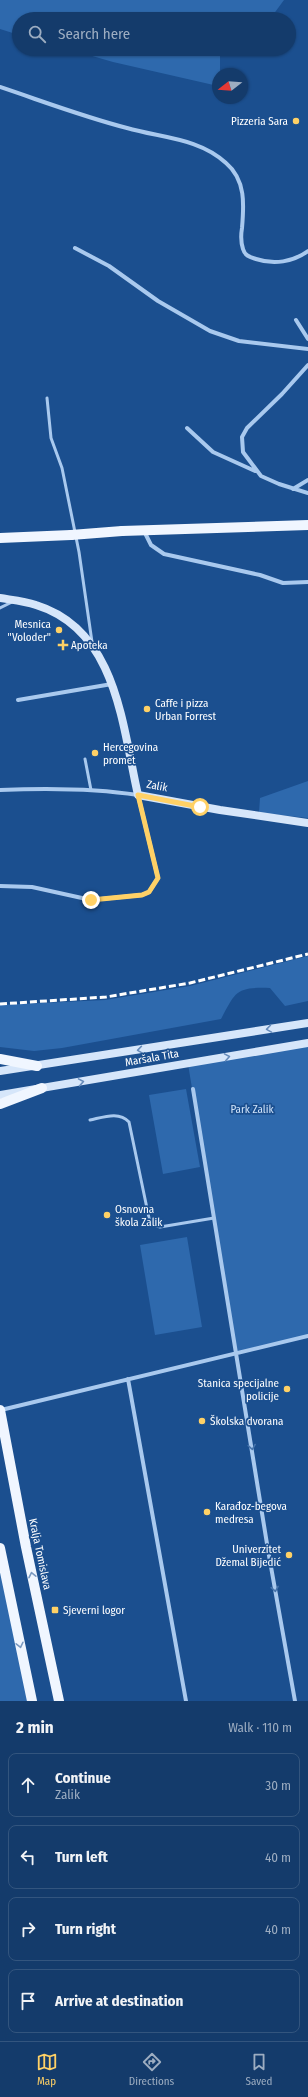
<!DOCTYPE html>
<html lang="en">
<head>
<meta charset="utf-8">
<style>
	body { margin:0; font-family:"Fira Sans Condensed",sans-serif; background:#214673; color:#f1f3f6 }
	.compass { position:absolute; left:212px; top:68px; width:36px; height:36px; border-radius:50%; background:#143b6b; box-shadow:0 1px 3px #0004; rotate:253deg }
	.stop { position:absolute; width:12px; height:12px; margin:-9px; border:3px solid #ffd166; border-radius:50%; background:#fff }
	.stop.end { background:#ffd166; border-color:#fff; box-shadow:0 1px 4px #0008 }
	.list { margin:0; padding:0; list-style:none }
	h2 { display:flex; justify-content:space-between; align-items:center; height:52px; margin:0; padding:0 16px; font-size:17px }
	h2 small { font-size:13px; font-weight:400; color:#9dadc1 }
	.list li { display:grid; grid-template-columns:26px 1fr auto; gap:12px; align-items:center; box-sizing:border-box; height:64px; margin:0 8px 8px; padding:0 8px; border:1px solid #33557e; border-radius:8px }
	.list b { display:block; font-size:15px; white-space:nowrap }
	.list p { margin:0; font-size:13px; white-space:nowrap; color:#9dadc1 }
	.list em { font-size:13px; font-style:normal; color:#9dadc1 }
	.icon { flex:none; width:22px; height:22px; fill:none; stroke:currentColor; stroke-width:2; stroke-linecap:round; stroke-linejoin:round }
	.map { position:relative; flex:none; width:308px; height:1701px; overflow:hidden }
	.search { position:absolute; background:#143b6b; box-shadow:0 1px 3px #0004; left:12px; right:12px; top:12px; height:44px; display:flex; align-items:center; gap:10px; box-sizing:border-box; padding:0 14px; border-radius:22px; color:#9dadc1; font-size:15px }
	.sheet { height:340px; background:#143b6b }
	nav { display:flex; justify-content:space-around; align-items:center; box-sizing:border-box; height:56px; border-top:1px solid #33557e; background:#143b6b; font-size:11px; color:#9dadc1 }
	nav a { display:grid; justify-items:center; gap:2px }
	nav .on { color:#ffd166 }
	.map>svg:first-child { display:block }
	.green { fill:#2e69ad }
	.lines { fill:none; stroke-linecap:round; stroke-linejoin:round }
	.lane { stroke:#a9c9ee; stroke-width:3 }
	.street { stroke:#a9c9ee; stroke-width:4 }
	.secondary { stroke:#d6e6fa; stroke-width:8 }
	.primary { stroke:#f0f6ff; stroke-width:10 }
	.rail { stroke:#fff; stroke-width:3; stroke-dasharray:7 3; stroke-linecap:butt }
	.primary-bridge { stroke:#f0f6ff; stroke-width:10 }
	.oneway { stroke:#668bba }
	.oneway2 { stroke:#4674ac }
	.oneway3 { stroke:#7b9ac1 }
	.route { stroke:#ffd166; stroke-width:5 }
	.poi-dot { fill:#ffd166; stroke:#1b4f8f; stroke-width:1.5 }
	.labels { text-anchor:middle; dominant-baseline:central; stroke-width:3.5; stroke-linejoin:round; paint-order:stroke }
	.poi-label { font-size:11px; fill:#fff; stroke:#1b4f8f; text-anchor:start }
	.street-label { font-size:11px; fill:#fff; stroke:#1b4f8f }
	.park-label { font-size:11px; fill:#cfe3fa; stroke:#1b4f8f }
</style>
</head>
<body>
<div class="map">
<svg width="308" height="1701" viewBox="0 0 308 1701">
	<rect width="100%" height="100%" fill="#1b4f8f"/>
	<path class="green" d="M0 0H284L270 19H19V35L0 29Z
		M68 49H220V74H218V86L113 62Z
		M308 781V818L259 813 260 798Z
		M308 956V1001L285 1006 270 988C236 987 236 991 221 1019L62 1048 34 1051 0 1047V1005L105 1000 190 986Z
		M308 1043V1336L236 1354 188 1064Z
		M186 1089 200 1167 163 1174 149 1095Z
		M187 1237 202 1327 155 1335 140 1245Z
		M0 1548 32 1701H0Z"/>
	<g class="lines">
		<path class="lane" d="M47 398 51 438 62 468 79 552 92 642
			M0 608 12 602
			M85 759 91 790
			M90 1120C104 1117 119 1111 129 1122L149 1218 154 1225 160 1227 214 1218"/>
		<path class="street" d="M0 87C42 101 84 117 127 128 162 138 199 138 226 163 246 180 244 205 242 228 241 234 241 243 243 249 245 256 250 257 256 259 274 265 293 262 308 251
			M75 248 109 266 158 301 210 331 239 341 308 349
			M296 320 308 339
			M308 365 282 394 247 428 242 437 243 452 261 476 279 484 308 493
			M187 428 213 452 255 471
			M293 489 308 480
			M144 531 151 545 164 554 260 575 283 583 308 582
			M18 700 112 684
			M0 790C46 788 92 788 138 795L158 878 149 892 142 895 91 900 32 887 0 886
			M193 1089 268 1550 295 1701
			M128 1379 186 1701
			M1 1410 308 1336"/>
		<path class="secondary" d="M0 598C12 600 24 601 36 605 117 630 122 725 138 795L220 810 308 823
			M0 1071 308 1023
			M0 1095 308 1043"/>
		<path class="primary" d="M122 531 308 525
			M0 538 71 535
			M0 1059 37 1066
			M0 1104 42 1088
			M0 1410 26 1547 59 1701
			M0 1548 32 1701"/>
		<path class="rail" d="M0 1004 106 997 190 983 308 954"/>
		<path class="primary-bridge" d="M71 535 122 531"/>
	</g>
	<defs><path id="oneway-chevron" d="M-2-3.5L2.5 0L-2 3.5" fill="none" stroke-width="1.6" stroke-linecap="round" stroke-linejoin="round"/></defs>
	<g class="oneway">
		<use href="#oneway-chevron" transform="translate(269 1029) rotate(171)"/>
		<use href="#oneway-chevron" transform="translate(140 1050) rotate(171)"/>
		<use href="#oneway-chevron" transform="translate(227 1057) rotate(-10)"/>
		<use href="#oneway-chevron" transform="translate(81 1082) rotate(-10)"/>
	</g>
	<g class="oneway2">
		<use href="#oneway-chevron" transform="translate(252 1447) rotate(81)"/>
		<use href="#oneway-chevron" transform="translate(275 1589) rotate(80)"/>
	</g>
	<g class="oneway3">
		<use href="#oneway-chevron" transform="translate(32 1575) rotate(-102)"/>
		<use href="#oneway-chevron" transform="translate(20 1645) rotate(77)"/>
	</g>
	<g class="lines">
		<path class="route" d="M91 900 142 895 149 892 158 878 138 795 200 807"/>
	</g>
	<g class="poi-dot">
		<circle cx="296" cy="121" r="4"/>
		<circle cx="59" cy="630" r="4"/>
		<path d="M61 639h4v4h4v4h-4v4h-4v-4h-4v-4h4z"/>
		<circle cx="147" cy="709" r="4"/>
		<circle cx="95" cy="753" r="4"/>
		<circle cx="107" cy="1215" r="4"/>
		<circle cx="287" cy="1389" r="4"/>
		<circle cx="202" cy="1421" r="4"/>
		<circle cx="207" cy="1512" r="4"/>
		<circle cx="289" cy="1555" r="4"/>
		<rect x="51" y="1606" width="8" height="8" rx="2"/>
	</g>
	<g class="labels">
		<g class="poi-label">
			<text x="288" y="121" text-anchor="end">Pizzeria Sara</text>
			<text x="51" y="624" text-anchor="end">Mesnica<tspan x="51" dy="13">"Voloder"</tspan></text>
			<text x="71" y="645">Apoteka</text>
			<text x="155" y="703">Caffe i pizza<tspan x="155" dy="13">Urban Forrest</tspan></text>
			<text x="103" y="747">Hercegovina<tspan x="103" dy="13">promet</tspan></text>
			<text x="115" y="1209">Osnovna<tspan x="115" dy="13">škola Zalik</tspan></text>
			<text x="279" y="1383" text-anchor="end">Stanica specijalne<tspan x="279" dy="13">policije</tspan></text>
			<text x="210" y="1421">Školska dvorana</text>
			<text x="215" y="1506">Karađoz-begova<tspan x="215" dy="13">medresa</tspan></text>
			<text x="281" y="1549" text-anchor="end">Univerzitet<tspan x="281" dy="13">Džemal Bijedić</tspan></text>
			<text x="63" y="1610">Sjeverni logor</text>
		</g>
		<g class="street-label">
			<text transform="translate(157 786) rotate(11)">Zalik</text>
			<text transform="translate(152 1058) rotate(-10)">Maršala Tita</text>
			<text transform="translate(40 1554) rotate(78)">Kralja Tomislava</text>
		</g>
		<g class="park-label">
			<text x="252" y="1109">Park Zalik</text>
		</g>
	</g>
</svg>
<svg class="compass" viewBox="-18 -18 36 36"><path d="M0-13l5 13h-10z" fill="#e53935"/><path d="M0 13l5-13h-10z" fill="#9dadc1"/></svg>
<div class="stop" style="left:200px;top:807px"></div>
<div class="stop end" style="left:91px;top:900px"></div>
<div class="search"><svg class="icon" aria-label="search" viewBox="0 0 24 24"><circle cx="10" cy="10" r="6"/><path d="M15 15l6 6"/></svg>Search here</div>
</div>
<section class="sheet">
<h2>2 min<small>Walk · 110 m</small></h2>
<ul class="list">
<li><svg class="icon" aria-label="ahead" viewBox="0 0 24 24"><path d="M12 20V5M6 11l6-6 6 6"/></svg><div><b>Continue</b><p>Zalik</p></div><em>30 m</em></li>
<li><svg class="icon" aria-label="left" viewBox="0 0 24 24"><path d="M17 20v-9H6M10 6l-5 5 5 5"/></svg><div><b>Turn left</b></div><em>40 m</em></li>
<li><svg class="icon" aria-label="right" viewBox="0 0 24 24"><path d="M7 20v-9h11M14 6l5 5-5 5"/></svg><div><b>Turn right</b></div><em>40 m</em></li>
<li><svg class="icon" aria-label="arrive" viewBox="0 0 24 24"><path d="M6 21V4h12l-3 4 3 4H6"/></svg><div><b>Arrive at destination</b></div></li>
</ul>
</section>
<nav>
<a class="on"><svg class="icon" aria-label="map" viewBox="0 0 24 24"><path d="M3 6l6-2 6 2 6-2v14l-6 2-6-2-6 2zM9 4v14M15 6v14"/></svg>Map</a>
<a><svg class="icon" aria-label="directions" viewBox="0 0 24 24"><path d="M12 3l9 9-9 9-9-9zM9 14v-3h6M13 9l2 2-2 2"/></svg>Directions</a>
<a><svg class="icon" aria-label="saved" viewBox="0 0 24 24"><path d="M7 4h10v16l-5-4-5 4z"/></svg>Saved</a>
</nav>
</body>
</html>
